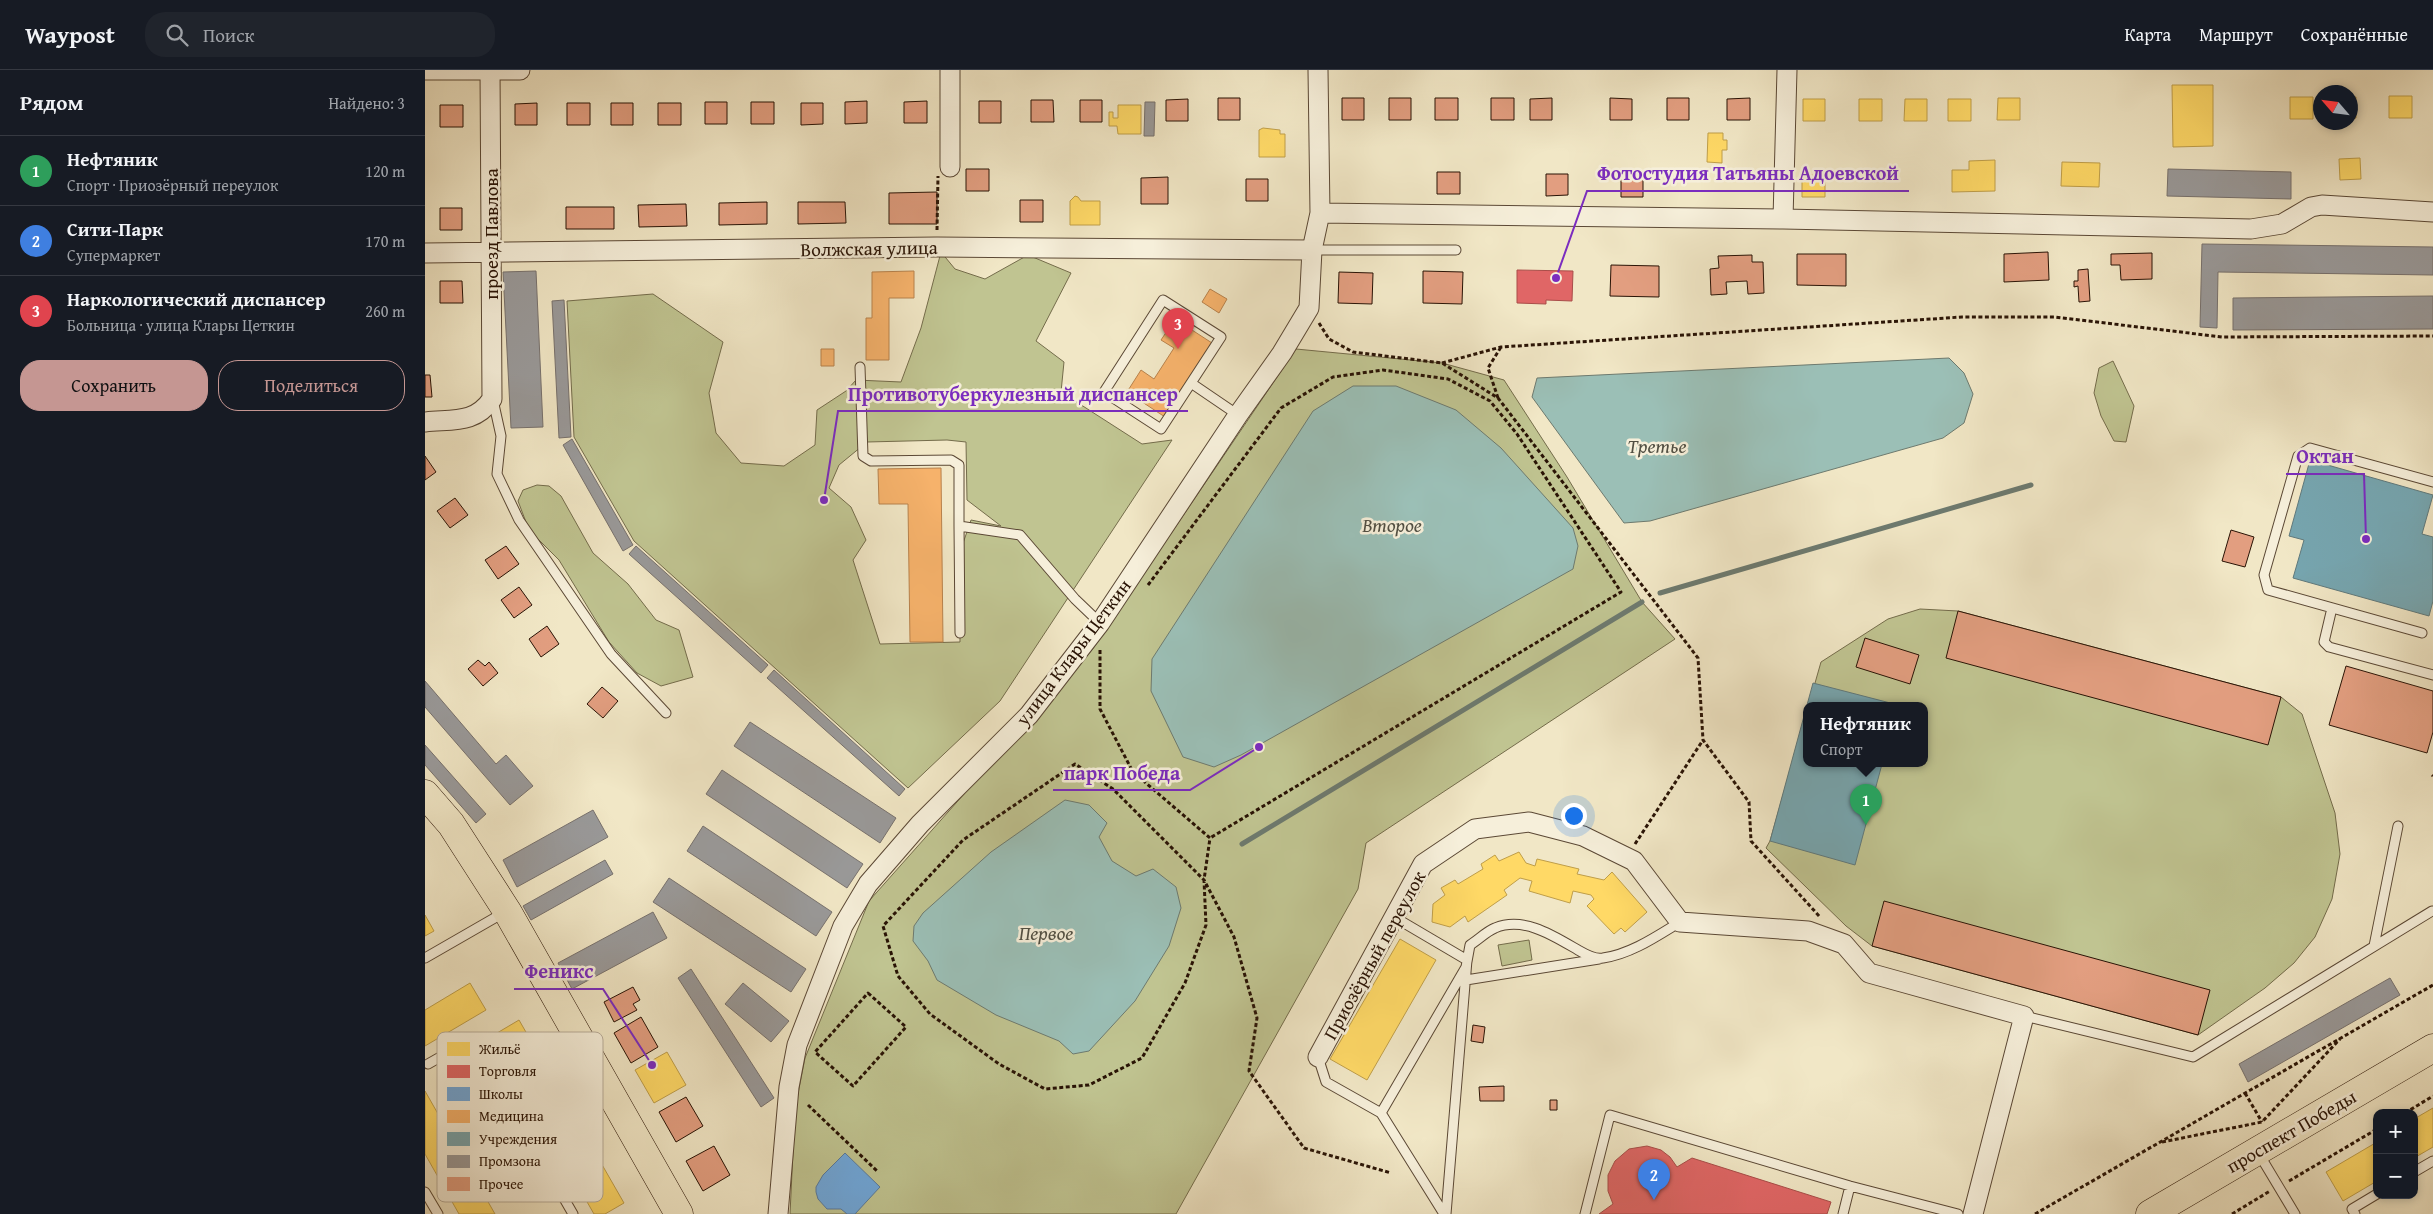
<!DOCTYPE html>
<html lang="ru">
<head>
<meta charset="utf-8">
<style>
	body { margin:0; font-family:"Gentium Book Plus",serif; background:#20242c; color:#f1f3f6 }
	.controls { position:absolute; right:15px; bottom:15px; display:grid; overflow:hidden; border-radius:10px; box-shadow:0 2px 8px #0003 }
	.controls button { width:45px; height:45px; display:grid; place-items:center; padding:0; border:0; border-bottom:1px solid #363941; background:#171b24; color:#f1f3f6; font:25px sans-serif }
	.compass { position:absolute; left:1888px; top:15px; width:45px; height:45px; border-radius:50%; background:#171b24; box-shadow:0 2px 8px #0003; rotate:298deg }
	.you { position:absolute; left:1148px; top:745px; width:18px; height:18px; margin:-12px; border:4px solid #fff; border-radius:50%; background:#1a73e8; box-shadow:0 0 0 8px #1a73e833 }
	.badge { display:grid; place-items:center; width:32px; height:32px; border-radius:50%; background:#c59692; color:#fff; font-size:16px; font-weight:700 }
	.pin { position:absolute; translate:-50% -41px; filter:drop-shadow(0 1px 2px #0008) }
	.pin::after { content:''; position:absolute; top:26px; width:18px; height:15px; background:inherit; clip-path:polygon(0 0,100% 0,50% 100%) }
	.popup { position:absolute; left:1378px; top:632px; width:125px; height:65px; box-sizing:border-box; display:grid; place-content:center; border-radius:10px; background:#171b24; filter:drop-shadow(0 1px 4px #0005); font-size:16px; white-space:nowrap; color:#9ea1a6 }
	.popup b { font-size:19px; color:#f1f3f6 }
	.popup::after { content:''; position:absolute; left:50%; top:100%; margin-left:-10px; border:10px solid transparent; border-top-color:#171b24 }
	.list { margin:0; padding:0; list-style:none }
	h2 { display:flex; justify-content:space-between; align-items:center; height:65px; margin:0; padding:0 20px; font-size:21px }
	h2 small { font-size:16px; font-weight:400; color:#9ea1a6 }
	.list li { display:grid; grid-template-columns:32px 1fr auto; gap:15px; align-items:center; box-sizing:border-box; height:70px; padding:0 20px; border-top:1px solid #363941 }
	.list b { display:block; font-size:19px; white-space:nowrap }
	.list p { margin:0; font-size:16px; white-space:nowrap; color:#9ea1a6 }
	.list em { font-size:16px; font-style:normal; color:#9ea1a6 }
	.actions { display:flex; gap:10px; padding:15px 20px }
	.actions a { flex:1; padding:11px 0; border:1px solid #c59692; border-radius:20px; text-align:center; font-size:18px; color:#c59692 }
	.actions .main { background:#c59692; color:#111 }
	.icon { flex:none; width:28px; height:28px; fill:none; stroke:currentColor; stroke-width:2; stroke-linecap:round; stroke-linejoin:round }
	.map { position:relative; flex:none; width:2008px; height:1144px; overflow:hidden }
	header { display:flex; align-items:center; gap:30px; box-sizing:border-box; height:70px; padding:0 25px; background:#171b24; border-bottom:1px solid #363941 }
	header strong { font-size:24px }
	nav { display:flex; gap:28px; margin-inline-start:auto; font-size:18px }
	.search { width:350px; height:45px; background:#20242c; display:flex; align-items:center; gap:12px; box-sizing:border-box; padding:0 18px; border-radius:20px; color:#9ea1a6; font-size:19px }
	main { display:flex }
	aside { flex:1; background:#171b24 }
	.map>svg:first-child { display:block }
	.green { fill:#c0c491; stroke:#746c4b; fill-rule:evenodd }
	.water { fill:#9bbfb6; stroke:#6d7a6f }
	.homes { fill:#ffd966; stroke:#bf9e49 }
	.shops { fill:#e06666; stroke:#a94d49 }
	.schools { fill:#6fa8dc; stroke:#5a7b9c }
	.health { fill:#f6b26b; stroke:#b8824c }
	.public { fill:#76a5af; stroke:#5f797c }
	.industry { fill:#999; stroke:#77716d }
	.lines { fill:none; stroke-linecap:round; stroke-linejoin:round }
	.stream { stroke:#6d7a6f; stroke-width:5 }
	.building { fill:#e29e80; stroke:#291305 }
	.service-casing { stroke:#5b4835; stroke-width:11 }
	.minor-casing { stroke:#5b4835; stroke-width:21 }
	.primary-casing { stroke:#291305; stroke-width:29 }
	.path { stroke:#291305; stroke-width:3; stroke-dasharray:4 2.5; stroke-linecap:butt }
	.service { stroke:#f6efda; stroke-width:9 }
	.minor { stroke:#f6efda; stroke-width:19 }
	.primary { stroke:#f1e7c6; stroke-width:28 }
	.labels { text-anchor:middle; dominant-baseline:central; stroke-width:5; stroke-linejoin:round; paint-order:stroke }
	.street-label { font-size:19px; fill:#291305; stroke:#f6efda }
	.water-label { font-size:20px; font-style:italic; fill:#514f43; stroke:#f6efda }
	.key { fill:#f6efda; stroke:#b8ad9a; stroke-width:1 }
	.key-label { font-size:14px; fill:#291305 }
	.leader { fill:none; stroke:#7b2cbf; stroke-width:2 }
	.callout-dot { fill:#7b2cbf; stroke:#f6efda; stroke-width:2 }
	.callout-label { font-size:20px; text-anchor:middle; font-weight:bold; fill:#7b2cbf; stroke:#f6efda; stroke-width:5; stroke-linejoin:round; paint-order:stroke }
</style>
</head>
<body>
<header>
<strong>Waypost</strong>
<div class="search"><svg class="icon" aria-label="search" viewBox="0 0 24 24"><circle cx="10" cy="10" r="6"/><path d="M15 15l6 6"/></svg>Поиск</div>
<nav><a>Карта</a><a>Маршрут</a><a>Сохранённые</a></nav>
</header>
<main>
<aside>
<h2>Рядом<small>Найдено: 3</small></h2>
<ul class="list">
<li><span class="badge" style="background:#2e9e5b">1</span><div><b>Нефтяник</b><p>Спорт · Приозёрный переулок</p></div><em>120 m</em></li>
<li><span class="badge" style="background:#3f7fe0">2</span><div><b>Сити-Парк</b><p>Супермаркет</p></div><em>170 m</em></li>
<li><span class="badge" style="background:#e0444e">3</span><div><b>Наркологический диспансер</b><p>Больница · улица Клары Цеткин</p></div><em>260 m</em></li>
</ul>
<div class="actions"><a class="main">Сохранить</a><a>Поделиться</a></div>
</aside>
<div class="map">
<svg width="2008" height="1144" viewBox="0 0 2008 1144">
	<rect width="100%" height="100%" fill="#f1e7c6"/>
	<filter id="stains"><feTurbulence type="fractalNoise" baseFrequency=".004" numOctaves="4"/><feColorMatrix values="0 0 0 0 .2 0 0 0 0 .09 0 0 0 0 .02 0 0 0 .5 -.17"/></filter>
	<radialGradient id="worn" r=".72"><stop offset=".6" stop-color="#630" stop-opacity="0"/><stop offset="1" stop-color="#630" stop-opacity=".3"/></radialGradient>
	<path class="green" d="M516 182 530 199 560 209 603 185 646 203 611 271 639 292 636 322 717 374 747 370 575 631 483 718 209 471 149 367 142 231 228 224 298 272 284 323 291 363 316 393 359 396 390 375 392 340 421 321 431 310 476 312 496 258ZM522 370 541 372 542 430 576 456 546 450 534 485 535 572 455 574 428 490 441 470 426 437 404 418 414 395 442 372Z
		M871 279 1017 293 1079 310 1142 407 1217 532 1250 569 941 773 933 819 751 1144H365L370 1039 380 988 444 831 667 580Z
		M1688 291 1709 336 1701 372 1689 371 1676 346 1669 323 1674 298Z
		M112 415 124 416 136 426 168 483 203 514 231 550 254 560 268 607 236 616 212 603 184 572 134 490 104 460 93 431 98 420Z
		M1495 539 1533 541 1856 627 1877 644 1910 743 1915 784 1907 829 1890 867 1869 893 1840 918 1773 965 1447 876 1421 856 1341 778 1345 771 1396 592 1463 549ZM1382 636H1500V694H1382Z
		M1104 870 1107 890 1077 896 1073 875Z"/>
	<path class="water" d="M1524 288 1539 303 1548 324 1539 353 1518 368 1225 451 1199 453 1107 327 1112 308Z
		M928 316H971L1031 340 1076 378 1148 458 1153 476 1148 499 816 685 789 697 758 687 726 621 727 589 888 341Z
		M640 730 664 735 682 753 674 767 687 791 711 806 728 799 751 817 756 838 744 876 710 931 664 981 648 984 634 971 571 945 512 910 503 891 488 871 489 856 498 843 566 782Z"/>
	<path class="homes" d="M1747 15H1788V76L1748 77Z
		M1964 26H1987V48H1964Z
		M1865 27H1888V49H1865Z
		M1926 27H1931V48L1926 49Z
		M1573 28H1595V50H1572Z
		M1378 29H1400V51H1378Z
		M1434 29H1457V51H1434Z
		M1480 29H1502V51H1479Z
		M1523 29H1546V51H1523Z
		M693 35H716V64H693L692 56H684V42H688V48H693Z
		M838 58 855 60V64H860V87H834V60Z
		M1283 63H1298V70H1302V80H1297V93L1282 92Z
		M1935 88 1936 109 1915 110 1914 89Z
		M1570 90V121L1527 122V100H1544V91Z
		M1637 92 1675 93 1674 117 1636 116Z
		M1377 105H1400V127H1377Z
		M650 126 653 127 656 131H675V155H645V131Z
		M1094 782 1101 793 1110 796 1112 789 1154 799 1152 804 1179 810 1187 802 1222 842 1200 862 1196 858 1189 864 1162 836 1169 829 1166 825 1148 821 1145 833 1104 821 1107 811 1095 808 1079 820 1082 825 1043 852 1040 846 1025 857 1007 852 1008 834 1020 825 1016 818 1030 810 1033 814 1058 799 1056 794 1070 785 1074 791Z
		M0 845 9 861 0 866Z
		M975 869 1011 890 942 1010 905 989Z
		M45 913 61 940 0 976V940Z
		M94 950 199 1133 180 1144H169L67 966Z
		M242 982 261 1015 229 1033 210 1000Z
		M0 1021 70 1144H34L0 1084Z
		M2008 1038V1077L1989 1088V1049Z
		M1952 1072V1111L1918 1131 1901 1102Z"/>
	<path class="shops" d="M1092 200 1148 201 1147 231 1121 230V234L1092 233Z
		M1222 1076 1236 1080 1245 1087 1252 1097 1267 1088 1406 1132 1402 1144H1174L1188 1134 1183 1121V1105L1190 1091 1204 1079Z"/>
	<path class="schools" d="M420 1083 455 1117 430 1144H422L416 1139H402L393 1129 391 1122V1117L398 1105Z"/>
	<path class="health" d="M489 201V228H464V290H441V248H447V202Z
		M785 219 802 229 794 243 777 232Z
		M750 249 787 273 740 347 702 322 716 300 729 309 749 278 736 270Z
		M396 279H409V296H396Z
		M516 398 518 572H485L483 434H454L453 399Z"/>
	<path class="public" d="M1885 390 2008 425 1997 464 2008 467V531L2004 546 1868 508 1879 470 1864 466Z
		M1388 613 1473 635 1382 636V694H1457L1430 795 1345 771Z"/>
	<path class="industry" d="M720 32H730L729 66H719Z
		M1743 99 1866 102V129L1742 126Z
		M1777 174 2008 177V205L1793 202 1792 258 1775 257Z
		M111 201 118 357 86 358 78 202Z
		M2008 226V259L1808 260V228Z
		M139 230 146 367 134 368 127 231Z
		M147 369 208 475 198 481 138 375Z
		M211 476 343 595 336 603 204 484Z
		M349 600 480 719 474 726 342 608Z
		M0 611 71 694 81 685 108 716 85 735 0 637Z
		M325 652 471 748 455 773 309 676Z
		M0 675 61 744 51 753 0 695Z
		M297 700 438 794 422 818 281 724Z
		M168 740 183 767 92 817 78 790Z
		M278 756 407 842 391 866 262 781Z
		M180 790 188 804 106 850 98 836Z
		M244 808 381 899 366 922 228 832Z
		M228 842 242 868 147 919 133 893Z
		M266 899 349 1028 336 1037 253 908Z
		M1965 908 1975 925 1823 1012 1814 994Z
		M318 913 364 951 346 972 300 934Z"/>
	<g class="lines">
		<path class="stream" d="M1235 523 1606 415
			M817 774 1217 532"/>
	</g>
	<path class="building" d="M793 28H815V50H793Z
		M917 28H939V50H917Z
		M964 28H986V50H964Z
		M1010 28H1033V50H1010Z
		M1066 28H1089V50H1066Z
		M1127 28V50H1105V29Z
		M1185 28 1207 29V50H1185Z
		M1242 28H1264V50H1242Z
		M1325 28V50H1302V29Z
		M763 29V51H741V30Z
		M606 30H628L629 52H606Z
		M655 30H677V52H655Z
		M442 31V53L420 54V32Z
		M502 31V53H479V32Z
		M554 31H576V53H554Z
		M280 32H302V54H280Z
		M326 32H349V54H326Z
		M112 33V55H90V34Z
		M142 33H165V55H142Z
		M186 33H208V55H186Z
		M233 33H256V55H233Z
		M376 33H398V54L376 55Z
		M15 35H38V57H15Z
		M541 99H564V121H541Z
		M1012 102H1035V124H1012Z
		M1121 104H1143V125L1121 126Z
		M1196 105H1218V127H1196Z
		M743 107V134H716V108Z
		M821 109H843V131H821Z
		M512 122V154H464V123Z
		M595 130H618V152H595Z
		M342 132V154L294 155V133Z
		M373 132H420L421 153 373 154Z
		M261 134 262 156 214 157 213 135Z
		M141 137H189V159H141Z
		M15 138H37V160H15Z
		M1623 182 1624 210 1579 212V184Z
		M1727 183V209L1696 210 1695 195H1686V184Z
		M1372 184H1421V216L1372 215Z
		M1327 185V192H1338L1339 223 1323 224 1322 211 1301 212 1302 224 1286 225 1285 199 1294 198 1293 186Z
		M1186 195 1234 196V227L1185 226Z
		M1663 199 1665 231 1654 232 1653 216 1649 217V211H1653V200Z
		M998 201 1038 202 1037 234 998 233Z
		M914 202 948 203 947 234 913 233Z
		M15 211H37L38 233H15Z
		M0 305H5L7 327H0Z
		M0 386 11 402 0 410Z
		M30 428 43 445 25 458 12 441Z
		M1806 460 1829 467 1820 497 1797 491Z
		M81 476 94 494 73 509 60 490Z
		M94 517 107 535 89 548 76 530Z
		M1533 541 1856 627 1843 675 1521 588Z
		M122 556 134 574 116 587 104 569Z
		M1440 568 1494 585 1485 614 1431 597Z
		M53 590 60 596 64 592 73 603 58 616 43 599Z
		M1921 596 2008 621V662L2002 683 1904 655Z
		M177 617 193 631 178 648 162 634Z
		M1459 831 1785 920 1773 965 1447 876Z
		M208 917 215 930 208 934 212 940 189 952 179 932Z
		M216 947 233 977 206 993 189 963Z
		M1048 955 1060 957 1058 973 1046 971Z
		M1079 1016V1031H1055L1054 1017Z
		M261 1027 278 1056 251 1072 234 1042Z
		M1125 1030H1132V1040H1125Z
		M289 1076 305 1105 278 1121 261 1091Z"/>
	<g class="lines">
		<defs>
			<path id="service" d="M887 180H1031
				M738 230 796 267 736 359 679 322Z
				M435 297 438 386 446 391 526 390 534 395V456L595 465 650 529 675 553
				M766 313 813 345
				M68 330 76 366 72 404 94 450 186 584 241 643
				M534 456 535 563
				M1907 538 1899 572 1904 577 2008 605
				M1997 563 1843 520 1839 505 1873 386 1885 378 2008 412
				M969 847 1042 890 1021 1144
				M1949 876 1973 756
				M0 888 80 842
				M1041 910 1174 889
				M1599 946 1768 987 2007 841
				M893 987 901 1012 956 1043 1019 1144
				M3 994 47 969 148 1144
				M956 1043 1041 897 1045 875C1053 870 1062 861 1070 858 1099 846 1129 866 1153 880 1160 884 1170 890 1178 888 1206 884 1232 866 1255 852
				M1834 1084 1870 1144
				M1989 1102 2008 1091
				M0 1122 13 1144
				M1160 1144 1185 1045 1425 1116 1533 1144
				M1418 1144 1425 1116
				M1930 1144 1927 1139 1952 1124"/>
			<path id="minor" d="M0 0H95
				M525 97V0
				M895 143 1358 149 1826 159 1857 154 1886 137 1897 135 2008 142
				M1358 149 1362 0
				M0 183 512 177 887 180
				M0 352C28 349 50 354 67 329L65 0
				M893 987 998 794 1050 759 1104 752 1158 766 1209 791 1255 852 1383 861 1419 874 1444 903 1599 946 1548 1144
				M353 1144 364 1017 372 975 418 856 443 814 495 754 604 645 675 553 813 345 857 283 884 238 887 180 895 143 893 0"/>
			<path id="primary" d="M0 724 26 754 82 841 254 1144
				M1725 1144 2008 978"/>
		</defs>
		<use href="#service" class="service-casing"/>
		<use href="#minor" class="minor-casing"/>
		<use href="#primary" class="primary-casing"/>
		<path class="path" d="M512 160 513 106
			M894 253 904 269 928 282 1017 293 1073 328 1273 588 1278 670 1324 732 1326 771 1395 847
			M1017 293 1076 277 1537 247H1630L1797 267 2008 266
			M1073 328 1063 298 1076 277
			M723 515 856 338 908 307 958 300 1023 309 1065 331 1092 364 1196 522 785 768
			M675 580V639L708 702 785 768 779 810 781 855 760 913 717 988 664 1015 620 1019 574 994 505 944 473 906 458 856 538 770 650 694 688 719 779 810 809 867 832 948 824 1001 879 1078 966 1103
			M2007 705 2008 706
			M1210 774 1278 670
			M443 923 481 957 428 1016 390 982Z
			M1820 1023 1837 1052
			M383 1035 452 1101
			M1980 1043 2008 1026
			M1737 1072 1837 1052 1915 969
			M1864 1111 1952 1059
			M1610 1144 2008 915
			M1807 1144 1845 1121"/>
		<use href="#service" class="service"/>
		<use href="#minor" class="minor"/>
		<use href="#primary" class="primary"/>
	</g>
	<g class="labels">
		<g class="street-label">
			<text transform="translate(66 164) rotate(-90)">проезд Павлова</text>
			<text transform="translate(444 178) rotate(-1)">Волжская улица</text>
			<text transform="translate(648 582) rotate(-53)">улица Клары Цеткин</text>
			<text transform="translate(949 885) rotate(-61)">Приозёрный переулок</text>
			<text transform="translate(1866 1061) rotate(-30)">проспект Победы</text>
		</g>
		<g class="water-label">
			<text x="1232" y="375">Третье</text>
			<text x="967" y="454">Второе</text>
			<text x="621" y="862">Первое</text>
		</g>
	</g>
	<rect x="12" y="962" width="166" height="170" rx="8" class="key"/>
	<rect x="22" y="972" width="23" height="14" fill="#ffd966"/>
	<rect x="22" y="995" width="23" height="13" fill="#e06666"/>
	<rect x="22" y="1017" width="23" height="14" fill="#6fa8dc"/>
	<rect x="22" y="1040" width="23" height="13" fill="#f6b26b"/>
	<rect x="22" y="1062" width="23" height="14" fill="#76a5af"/>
	<rect x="22" y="1085" width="23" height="13" fill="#999"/>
	<rect x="22" y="1107" width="23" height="14" fill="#e29e80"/>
	<g class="key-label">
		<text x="54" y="984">Жильё</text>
		<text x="54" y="1006">Торговля</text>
		<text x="54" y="1029">Школы</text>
		<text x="54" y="1051">Медицина</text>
		<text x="54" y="1074">Учреждения</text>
		<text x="54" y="1096">Промзона</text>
		<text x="54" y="1119">Прочее</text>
	</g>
	<path class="leader" d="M1131 208L1162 121H1484M399 430L413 341H763M1941 469L1939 404H1861M834 677L765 720H628M227 995L178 919H89"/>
	<g class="callout-dot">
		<circle cx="1131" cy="208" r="5"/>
		<circle cx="399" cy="430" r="5"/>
		<circle cx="1941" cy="469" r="5"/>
		<circle cx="834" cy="677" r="5"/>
		<circle cx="227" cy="995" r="5"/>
	</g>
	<g class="callout-label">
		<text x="1323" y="110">Фотостудия Татьяны Адоевской</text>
		<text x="588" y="331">Противотуберкулезный диспансер</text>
		<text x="1900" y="393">Октан</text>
		<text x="697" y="710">парк Победa</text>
		<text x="134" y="908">Феникс</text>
	</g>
	<rect width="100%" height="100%" filter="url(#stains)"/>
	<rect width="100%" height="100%" fill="url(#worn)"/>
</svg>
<div class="controls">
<button>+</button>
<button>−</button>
</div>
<svg class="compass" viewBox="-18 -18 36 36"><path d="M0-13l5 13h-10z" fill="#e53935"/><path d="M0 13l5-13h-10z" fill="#9ea1a6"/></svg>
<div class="you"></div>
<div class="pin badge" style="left:1441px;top:755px;background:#2e9e5b">1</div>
<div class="popup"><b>Нефтяник</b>Спорт</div>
<div class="pin badge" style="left:1229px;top:1130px;background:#3f7fe0">2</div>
<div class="pin badge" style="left:753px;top:279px;background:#e0444e">3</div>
</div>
</main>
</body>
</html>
